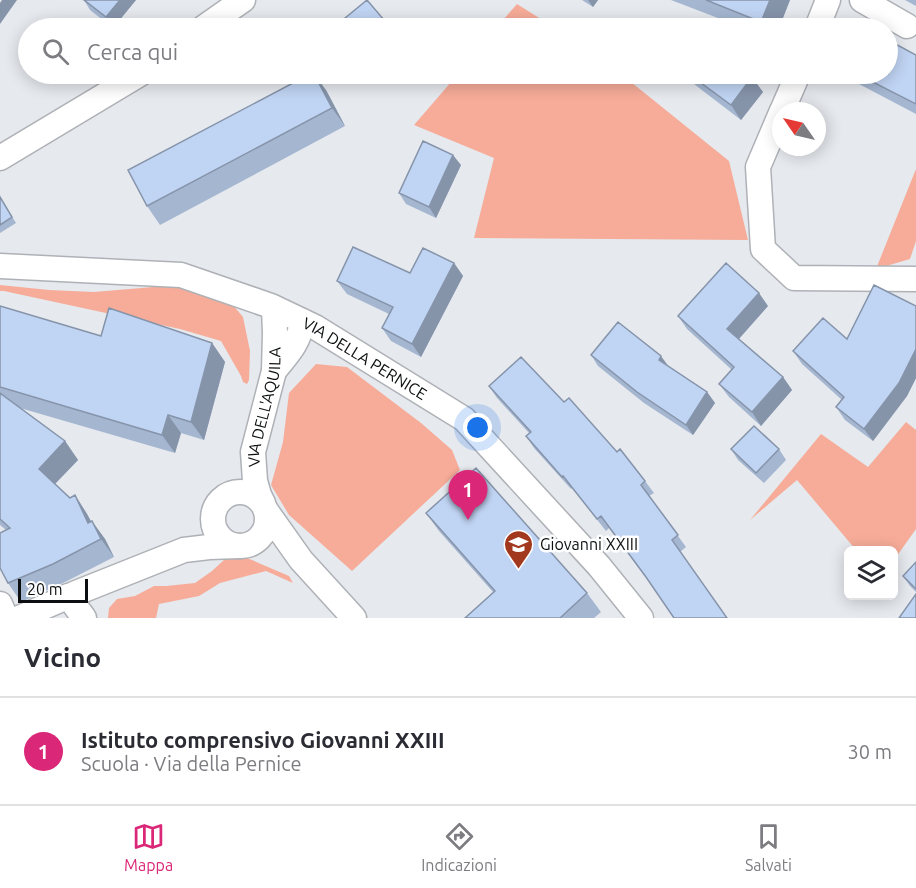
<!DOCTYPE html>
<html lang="it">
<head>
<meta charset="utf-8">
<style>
	body { margin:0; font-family:Ubuntu,sans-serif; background:#f2f2f3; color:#2b2b33 }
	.controls { position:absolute; right:18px; bottom:18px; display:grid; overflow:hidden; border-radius:9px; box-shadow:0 3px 15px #0003 }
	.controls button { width:54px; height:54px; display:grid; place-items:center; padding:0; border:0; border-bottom:2px solid #e1e1e2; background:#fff; color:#2b2b33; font:30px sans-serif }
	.compass { position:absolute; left:772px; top:102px; width:54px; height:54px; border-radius:50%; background:#fff; box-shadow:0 3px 15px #0003; rotate:304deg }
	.scale { position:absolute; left:18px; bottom:15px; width:70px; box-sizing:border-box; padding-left:6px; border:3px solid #0c0e0f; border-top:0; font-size:16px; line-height:21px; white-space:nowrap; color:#0c0e0f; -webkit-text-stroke:4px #fff; paint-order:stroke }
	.you { position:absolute; left:478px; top:428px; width:21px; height:21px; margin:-15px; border:4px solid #fff; border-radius:50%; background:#1a73e8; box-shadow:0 0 0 9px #1a73e833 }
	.badge { display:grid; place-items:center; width:39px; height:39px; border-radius:50%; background:#db2777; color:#fff; font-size:20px; font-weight:700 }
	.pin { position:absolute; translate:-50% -50px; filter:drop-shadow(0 2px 3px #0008) }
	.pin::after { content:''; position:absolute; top:32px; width:21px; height:18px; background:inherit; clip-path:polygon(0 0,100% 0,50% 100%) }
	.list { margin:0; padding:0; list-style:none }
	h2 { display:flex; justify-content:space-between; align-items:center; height:78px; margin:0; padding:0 24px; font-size:26px }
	h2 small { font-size:20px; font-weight:400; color:#7c7c81 }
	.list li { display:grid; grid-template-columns:39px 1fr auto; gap:18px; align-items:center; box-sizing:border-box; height:108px; padding:0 24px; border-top:2px solid #e1e1e2 }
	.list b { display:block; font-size:22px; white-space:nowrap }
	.list p { margin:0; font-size:20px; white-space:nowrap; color:#7c7c81 }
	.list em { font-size:20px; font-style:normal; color:#7c7c81 }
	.icon { flex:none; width:33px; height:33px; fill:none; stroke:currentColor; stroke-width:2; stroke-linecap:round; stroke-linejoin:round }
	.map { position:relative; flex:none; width:916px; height:618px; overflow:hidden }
	.search { position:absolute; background:#fff; box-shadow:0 3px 15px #0003; left:18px; right:18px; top:18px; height:66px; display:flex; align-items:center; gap:15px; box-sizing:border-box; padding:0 21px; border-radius:33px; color:#7c7c81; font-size:22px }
	.sheet { height:186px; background:#fff }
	nav { display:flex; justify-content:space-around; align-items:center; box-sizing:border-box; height:84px; border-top:2px solid #e1e1e2; background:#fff; font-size:16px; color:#7c7c81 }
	nav a { display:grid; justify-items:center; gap:3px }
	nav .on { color:#db2777 }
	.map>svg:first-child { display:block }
	.green { fill:#f6ac98 }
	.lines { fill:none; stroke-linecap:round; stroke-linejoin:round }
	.minor-casing { stroke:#aeb1b6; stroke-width:27 }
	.minor { stroke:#fff; stroke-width:24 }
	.wall { fill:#a5b6d1 }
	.shaded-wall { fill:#8694aa }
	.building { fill:#c0d4f3; stroke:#8694aa; stroke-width:1.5 }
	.labels { text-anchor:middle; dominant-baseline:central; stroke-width:5; stroke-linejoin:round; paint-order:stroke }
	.street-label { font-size:16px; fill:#0c0e0f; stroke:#fff }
	.poi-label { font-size:16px; fill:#0c0e0f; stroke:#fff; text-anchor:start }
</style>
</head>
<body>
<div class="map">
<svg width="916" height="618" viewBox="0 0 916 618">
	<rect width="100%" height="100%" fill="#e6e9ee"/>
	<path class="green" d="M517 4 555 28H496Z
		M458 74H621L729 161 748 240 474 238 494 158 414 125Z
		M916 169V241L910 259 876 269Z
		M189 284 232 304 243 317 250 351 249 380 247 384 243 382 241 376 221 341 180 329 4 291H0V285L49 290 94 292Z
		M316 364 347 367 421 423 452 450 460 470 352 571 289 515 271 485 283 442 289 393Z
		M906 422 916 430V529L894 560V550H856L797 480 750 520 821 434 868 467Z
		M245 557 289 576 293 583 266 571 220 583 199 596 159 604 156 618H108L109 608 117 599 135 596 154 586H166L195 583 212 571 225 559Z"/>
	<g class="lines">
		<defs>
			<g id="minor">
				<path d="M862 0 907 26"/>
				<path d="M203 28 243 0"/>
				<path d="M817 28 828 0"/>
				<path d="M782 111 798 74"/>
				<path d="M781 113 758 167 763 249 794 278 916 279"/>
				<path d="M0 158 140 74"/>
				<path id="s1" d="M0 266 181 275 271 306 315 327 464 419 599 566 641 618"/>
				<path d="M274 371C287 355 300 342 302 321"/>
				<circle cx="240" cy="519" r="27"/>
				<path id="s2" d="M263 503 259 495 255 481 253 452 274 371 275 333 274 308"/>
				<path d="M267 512 301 560 354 618"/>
				<path d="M68 596 84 618"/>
				<path d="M0 604 6 618"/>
				<path d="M19 618 76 593 184 550 209 547 239 546"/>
			</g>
		</defs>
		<use href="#minor" class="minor-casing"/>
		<use href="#minor" class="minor"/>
	</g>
	<path class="wall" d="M84 0H136L113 28 90 10Z
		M582 0H598L593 7Z
		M671 0H790L779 28H744Z
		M905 0H916V6Z
		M916 55V114L859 84 851 74H888Z
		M681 74H747L763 92 741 120Z
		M326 90 345 126 160 225 147 206Z
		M461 165 436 218 406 204 399 193Z
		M0 197 16 223 0 233Z
		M454 263 463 276 421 357 391 341 382 328 389 314 347 294 337 281 410 273Z
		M0 306 101 336 212 343 225 362 204 440 181 433 175 453 20 408 65 441 78 460 55 484 70 498 75 495 87 514 91 521 105 539 114 557 65 582 21 602 8 583 6 530 0 525Z
		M768 306 739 339 783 377 792 390 761 426 729 397 719 384 732 370 687 329 678 316Z
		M916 306V378L907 396 873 441 845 420 836 407 842 400 802 364 793 351 847 339Z
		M591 355 668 366 707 392 715 403 693 435 644 403 598 366Z
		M489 386 564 402 617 452 645 481 654 493 649 496 686 547 680 552 652 586 609 528 606 531 572 488 571 489 534 448 526 436 529 433 497 398Z
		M731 449H779L786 460 764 483 738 460Z
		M426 513 587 593 601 612 594 618H465L493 592 439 531Z
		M916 562V592L910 586 903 576Z"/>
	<path class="shaded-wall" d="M2 0H17L0 24V3Z
		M120 0H136L113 28 106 17Z
		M588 0H598L593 7Z
		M770 0H790L779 28H766L761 22Z
		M314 74 326 90 345 126 332 108Z
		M752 77 763 92 741 120 731 105Z
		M453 155 461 165 436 218 429 207Z
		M454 263 463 276 421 357 412 344Z
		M759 293 768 306 736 342 727 329Z
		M212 343 225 362 204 440 191 422Z
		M916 349V378L907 396 873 441 864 429Z
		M661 356 669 367 659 360Z
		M783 377 792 390 761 426 752 412Z
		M707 392 715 403 693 435 686 425Z
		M168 415 181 433 175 453 162 435Z
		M65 441 78 460 52 487 39 469Z
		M75 495 87 514 101 541 88 523Z
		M92 521 105 539 114 557 101 539Z"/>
	<path class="building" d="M84 0H120L106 17Z
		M367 0 390 27 388 28H333Z
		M706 0H770L761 22Z
		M888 40 916 55V104L857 74H888Z
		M310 74H314L332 108 147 206 128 170Z
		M689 74H747L752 77 731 105Z
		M423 141 453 155 429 207 399 193Z
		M0 197 12 217 0 225Z
		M353 247 410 273 423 248 454 263 412 344 382 328 393 307 337 281Z
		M726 263 759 293 727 329 783 377 752 412 719 384 734 367 678 316Z
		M874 285 916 306V349L899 383 864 429 836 407 844 397 793 351 823 318 847 339Z
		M0 306 101 336 109 308 212 343 191 422 168 415 162 435 0 387Z
		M618 322 661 356 659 360 707 392 686 425 637 392 591 355Z
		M521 357 564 402 569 398 617 452 620 449 645 481 641 485 678 535 672 540 727 618H674L646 577 601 516 597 519 563 476 562 477 526 436 531 432 489 386Z
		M0 393 65 441 39 469 70 498 75 495 88 523 92 521 101 539 53 564 8 583 0 568V533L10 528 0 519Z
		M754 426 779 449 756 473 731 449Z
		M476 468 587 593 560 618H465L495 591 426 513Z
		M916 562V589L903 576Z
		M916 594V618H899Z"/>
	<defs>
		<symbol id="school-pin" viewBox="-11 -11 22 30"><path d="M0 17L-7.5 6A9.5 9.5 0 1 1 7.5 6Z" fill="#a2391e" stroke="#fff"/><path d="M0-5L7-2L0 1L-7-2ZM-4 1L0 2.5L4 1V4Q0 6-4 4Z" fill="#fff"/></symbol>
	</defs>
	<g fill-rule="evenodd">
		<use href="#school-pin" x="502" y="528" width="33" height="45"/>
	</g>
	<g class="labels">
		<g class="street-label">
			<text stroke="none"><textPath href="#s1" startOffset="384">VIA DELLA PERNICE</textPath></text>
			<text stroke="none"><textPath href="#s2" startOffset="99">VIA DELL'AQUILA</textPath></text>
		</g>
		<g class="poi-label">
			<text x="540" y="544">Giovanni XXIII</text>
		</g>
	</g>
</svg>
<div class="controls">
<button><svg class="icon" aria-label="layers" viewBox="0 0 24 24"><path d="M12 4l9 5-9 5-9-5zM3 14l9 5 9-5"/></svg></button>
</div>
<svg class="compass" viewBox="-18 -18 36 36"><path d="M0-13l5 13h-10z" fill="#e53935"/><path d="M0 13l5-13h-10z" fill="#7c7c81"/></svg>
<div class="scale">20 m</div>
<div class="you"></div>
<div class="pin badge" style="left:468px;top:520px">1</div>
<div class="search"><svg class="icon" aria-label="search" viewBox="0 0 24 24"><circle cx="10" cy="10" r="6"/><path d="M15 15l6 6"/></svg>Cerca qui</div>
</div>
<section class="sheet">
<h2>Vicino<small></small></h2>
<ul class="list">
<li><span class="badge">1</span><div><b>Istituto comprensivo Giovanni XXIII</b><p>Scuola · Via della Pernice</p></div><em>30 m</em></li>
</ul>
</section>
<nav>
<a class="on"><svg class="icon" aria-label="map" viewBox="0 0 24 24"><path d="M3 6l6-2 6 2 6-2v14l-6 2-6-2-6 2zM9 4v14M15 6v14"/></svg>Mappa</a>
<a><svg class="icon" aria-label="directions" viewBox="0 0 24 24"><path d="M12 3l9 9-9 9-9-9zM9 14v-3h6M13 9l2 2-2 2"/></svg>Indicazioni</a>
<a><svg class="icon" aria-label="saved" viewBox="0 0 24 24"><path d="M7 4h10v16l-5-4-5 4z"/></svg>Salvati</a>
</nav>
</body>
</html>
